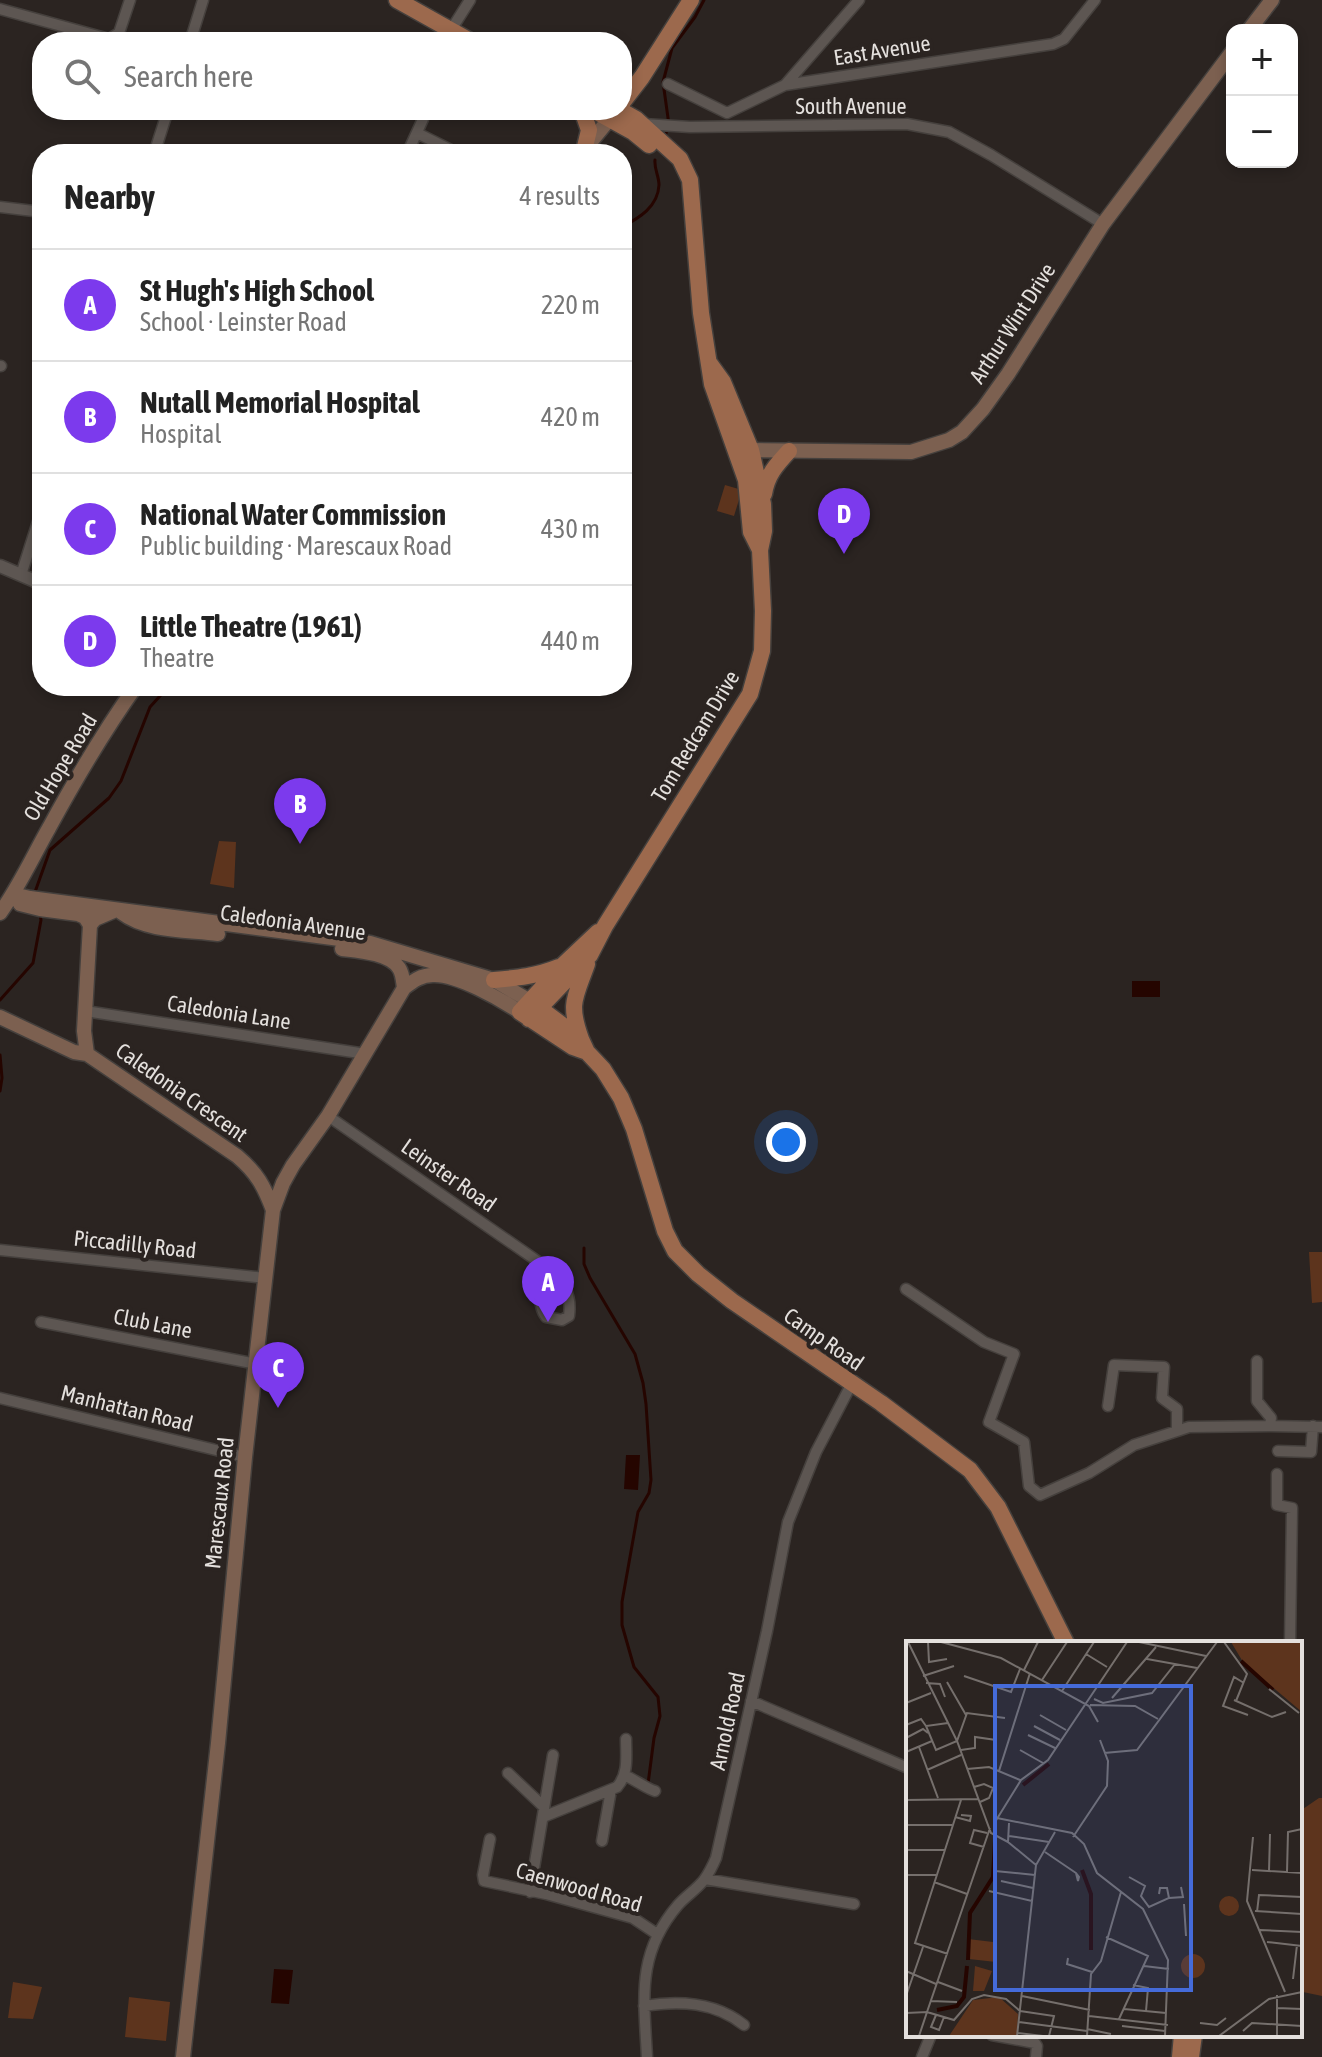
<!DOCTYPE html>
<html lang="en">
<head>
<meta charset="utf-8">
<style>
	body { margin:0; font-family:"Asap Condensed",sans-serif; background:#f6f6f6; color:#222 }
	.controls { position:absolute; right:24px; top:24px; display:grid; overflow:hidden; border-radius:16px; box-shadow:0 4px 12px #0003 }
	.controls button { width:72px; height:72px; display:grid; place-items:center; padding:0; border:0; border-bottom:2px solid #e0e0e0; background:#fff; color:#222; font:40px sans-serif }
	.you { position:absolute; left:786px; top:1142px; width:28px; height:28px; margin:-20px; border:6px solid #fff; border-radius:50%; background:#1a73e8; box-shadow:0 0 0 12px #1a73e833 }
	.badge { display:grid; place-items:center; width:52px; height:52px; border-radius:50%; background:#7c3aed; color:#fff; font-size:26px; font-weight:700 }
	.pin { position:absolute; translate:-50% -66px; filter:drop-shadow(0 2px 4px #0008) }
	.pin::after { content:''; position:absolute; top:42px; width:28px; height:24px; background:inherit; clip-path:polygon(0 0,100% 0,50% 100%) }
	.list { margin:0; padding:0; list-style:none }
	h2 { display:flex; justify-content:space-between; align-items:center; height:104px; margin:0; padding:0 32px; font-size:34px }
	h2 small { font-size:26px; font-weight:400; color:#767676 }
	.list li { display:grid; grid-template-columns:52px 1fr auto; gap:24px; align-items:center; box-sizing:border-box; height:112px; padding:0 32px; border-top:2px solid #e0e0e0 }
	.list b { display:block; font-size:30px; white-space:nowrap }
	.list p { margin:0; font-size:26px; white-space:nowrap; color:#767676 }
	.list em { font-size:26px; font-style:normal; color:#767676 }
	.icon { flex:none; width:44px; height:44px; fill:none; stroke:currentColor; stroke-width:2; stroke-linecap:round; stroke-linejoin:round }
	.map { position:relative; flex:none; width:1322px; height:2057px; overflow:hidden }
	.search { position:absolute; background:#fff; box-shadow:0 4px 12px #0003; left:32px; top:32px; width:600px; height:88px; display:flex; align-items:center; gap:20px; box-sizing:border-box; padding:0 28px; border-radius:32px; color:#767676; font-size:30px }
	.panel { position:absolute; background:#fff; box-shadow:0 4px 12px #0003; left:32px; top:144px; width:600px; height:552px; border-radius:32px }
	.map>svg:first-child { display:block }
	.green { fill:#5d341d }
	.water { fill:#250500 }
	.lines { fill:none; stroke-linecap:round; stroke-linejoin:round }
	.stream { stroke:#250500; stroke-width:3 }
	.minor-casing { stroke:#45403d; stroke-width:13 }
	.tertiary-casing { stroke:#45403d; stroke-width:15 }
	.secondary-casing { stroke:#45403d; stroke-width:17 }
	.primary-casing { stroke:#45403d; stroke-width:19 }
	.minor { stroke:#5d5652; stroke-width:10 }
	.tertiary { stroke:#5d5652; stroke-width:12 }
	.secondary { stroke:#7c6050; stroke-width:14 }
	.primary { stroke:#9c694d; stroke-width:16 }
	.labels { text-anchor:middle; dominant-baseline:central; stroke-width:8; stroke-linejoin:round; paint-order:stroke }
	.street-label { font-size:22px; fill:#e4e0dd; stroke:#2b2421 }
	.inset-river { fill:none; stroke:#250500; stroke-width:4 }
	.inset-road { fill:none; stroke:#756f6c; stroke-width:2 }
	.view { fill:#456bd9; fill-opacity:0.15; stroke:#456bd9; stroke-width:4 }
	.inset-edge { fill:none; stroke:#e4e0dd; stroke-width:4 }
</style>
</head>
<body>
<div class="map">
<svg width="1322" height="2057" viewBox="0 0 1322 2057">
	<rect width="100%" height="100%" fill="#2b2421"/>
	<path class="green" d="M725 485 742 490 734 516 717 511Z
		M219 841 236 842 234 888 210 884Z
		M1309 1252H1322V1302L1312 1303Z
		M1319 1798H1322V1996L1303 1992 1300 1987V1811Z
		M13 1982 42 1987 33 2019 8 2018Z
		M129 1997 170 2002 166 2041 125 2037Z"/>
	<path class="water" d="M1132 981H1160V997H1132Z
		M626 1455H640L638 1490 624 1489Z
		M274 1969 293 1970 289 2004 271 2003Z"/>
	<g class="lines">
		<path class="stream" d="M665 136 669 125 663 82 672 48 695 17 704 0
			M622 227C639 218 658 207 659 185 659 176 654 169 655 160
			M35 892 50 850 109 798 121 781 150 707 169 686
			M0 1000 33 963 41 920 40 915
			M0 1055 2 1078 0 1091
			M584 1248V1264L590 1278 635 1354 643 1383 646 1404 651 1480 649 1493 638 1512 622 1602V1625L634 1667 658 1697 660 1716 654 1738 648 1784"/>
		<defs>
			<path id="minor" d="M0 9 109 39 119 33 130 0
				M451 30 470 0
				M190 42 203 0
				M668 84 727 113 785 85 1053 44 1064 39 1095 0
				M785 85 859 0
				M643 124 690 127 907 124 949 132 991 155 1103 224
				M417 133 459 154
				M154 154 168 110
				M407 154 423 119
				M0 207 42 212
				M0 366H1
				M21 575 42 509
				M85 1011 366 1054
				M328 1116 546 1267C563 1281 572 1293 569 1316L562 1320 546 1317C535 1302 543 1284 546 1267
				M0 1250 266 1278
				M906 1289 984 1342 1014 1354 989 1422 1024 1442 1029 1486 1040 1495 1089 1473 1134 1445 1177 1431V1409L1162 1398 1164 1367 1114 1365 1108 1406
				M41 1322 257 1364
				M0 1398 245 1457
				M1270 1426 1322 1427
				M1177 1431 1189 1427 1270 1426 1271 1418 1257 1401V1361
				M1278 1451 1311 1452 1313 1426
				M1277 1474V1505L1292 1508 1290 1643
				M751 1701 908 1768
				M508 1773 544 1807
				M624 1775C632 1778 649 1790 655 1791
				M543 1817 617 1787C629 1774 626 1755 626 1739
				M490 1839 483 1875 484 1881 546 1894 633 1918 657 1934
				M602 1841 611 1790
				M705 1879 854 1904
				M530 1892 553 1755
				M644 2006C680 2000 715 2002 744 2025
				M992 2035 1035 2043 1037 2046 1036 2057
				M647 2057C644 1998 636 1954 678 1905 686 1896 697 1889 704 1880 709 1873 713 1865 716 1858L767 1631 788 1522 816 1452 851 1385
				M922 2057 931 2035"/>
			<path id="tertiary" d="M0 566 42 584"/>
			<path id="secondary" d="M1249 30 1272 0
				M584 150 616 111
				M742 453 751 450 911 452 949 440 962 432 983 409 1008 374 1103 224 1232 52
				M13 894 30 898 370 943 494 980 530 1001
				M20 904 40 909 78 914 85 917 90 925
				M116 910 95 919 90 925 84 1031 87 1054 237 1156C257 1173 264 1186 273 1210
				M0 913C19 887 33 856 49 828 75 780 104 731 136 686
				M122 913C147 932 188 930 218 934
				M342 949C359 951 389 953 399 968 403 974 403 982 404 988
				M0 1017 74 1052 87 1054
				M183 2057 218 1743 245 1457 273 1210 283 1183 293 1165 328 1116 404 988C413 981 421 975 433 975 457 974 500 999 520 1012"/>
			<path id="primary" d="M397 0 472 42
				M622 103 642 77 691 0
				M582 110 589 130 584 151
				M593 110 633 132 649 145
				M620 110 636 119 680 159 690 180 701 313 712 384 746 480 751 532 760 550
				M764 494C767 475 776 465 789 451
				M494 980C517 978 537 976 559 967
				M530 1001 581 1039 587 1052 603 1069 621 1098 634 1129 665 1231 675 1251 698 1274 732 1301 881 1403 970 1470 998 1507 1066 1643
				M529 1019 590 955 605 926 750 694 762 651 763 611 760 550 764 531 763 504 751 450 723 382 710 364
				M581 1039C568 1003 575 998 587 964
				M587 1052 573 1047 520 1012 563 965 598 932
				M1180 2057 1182 2035
				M1191 2057 1194 2035"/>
		</defs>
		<use href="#minor" class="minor-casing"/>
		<use href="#tertiary" class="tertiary-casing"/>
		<use href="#secondary" class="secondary-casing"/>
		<use href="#primary" class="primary-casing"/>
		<use href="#minor" class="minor"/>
		<use href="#tertiary" class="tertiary"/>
		<use href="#secondary" class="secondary"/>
		<use href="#primary" class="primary"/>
	</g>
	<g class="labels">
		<g class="street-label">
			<text transform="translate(882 50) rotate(-9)">East Avenue</text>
			<text x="851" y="106">South Avenue</text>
			<text transform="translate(1012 323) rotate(-57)">Arthur Wint Drive</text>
			<text transform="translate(695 736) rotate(-59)">Tom Redcam Drive</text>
			<text transform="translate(60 767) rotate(-59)">Old Hope Road</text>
			<text transform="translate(293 922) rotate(8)">Caledonia Avenue</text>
			<text transform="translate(229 1012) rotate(9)">Caledonia Lane</text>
			<text transform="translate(182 1092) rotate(35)">Caledonia Crescent</text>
			<text transform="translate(449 1175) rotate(35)">Leinster Road</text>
			<text transform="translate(135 1244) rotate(6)">Piccadilly Road</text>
			<text transform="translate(153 1323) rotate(11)">Club Lane</text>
			<text transform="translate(824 1339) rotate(35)">Camp Road</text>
			<text transform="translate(127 1408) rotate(14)">Manhattan Road</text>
			<text transform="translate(219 1503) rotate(-84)">Marescaux Road</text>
			<text transform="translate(727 1721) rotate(-78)">Arnold Road</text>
			<text transform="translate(579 1887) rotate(16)">Caenwood Road</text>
		</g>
	</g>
	<g transform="translate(906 1641)">
		<rect width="396" height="396" fill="#2b2421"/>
		<path d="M325 1H396V71L337 21ZM313 265a10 10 0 1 1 20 0a10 10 0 1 1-20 0ZM62 298 87 301 90 321 63 318ZM275 325a12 12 0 1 1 24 0a12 12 0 1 1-24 0ZM69 325 86 330 78 350H67ZM93 356 112 373 111 395H43L67 359Z" fill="#5d341d"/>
		<path class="inset-river" d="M335 20 367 49M117 144 143 123M176 229 185 253V309M62 319 64 272 87 236 89 200M31 369 51 365 58 356 61 325"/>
		<path class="inset-road" d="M2 1 51 100 85 192 102 201M22 1 23 21 41 18M35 1 95 17 183 65 192 81M233 1 300 15M318 1 341 33 330 60M180 13 201 26M241 18 291 27M118 29 132 1M17 35 48 25M58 35 105 51 114 28M136 39 161 1M41 41 60 74M20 42 34 43 39 56M338 42 328 36 317 65 342 74M363 48 393 72M156 50 188 1M206 57 250 6M188 58 197 62 246 52 269 23M328 59 366 76 380 71M0 62 25 52M184 64 229 65 252 78M134 74 160 89M42 82 20 85 30 109 51 100 61 72 99 77M0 84 15 78 20 85M128 85 154 99M122 94 149 107M0 97 17 88 22 92M13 106 32 157M55 109 69 107V96L90 99M114 109 137 122M0 111 26 100M198 112 231 109 311 1M61 128 83 126 114 139M21 129 55 114M93 130 124 32M68 146 78 143 87 147 83 157 74 161M0 159 73 158M49 176 64 180 65 175 55 174M91 177 166 192 178 203 191 232 237 268 262 319 259 395M89 181 115 139 142 119 221 1M103 182 102 201 130 224M0 184H46M84 187 21 371 48 379 66 358 78 354 100 358 114 370M103 195 143 201M167 196 201 145 202 120 194 99M347 196 341 260 379 351M78 206 64 202 68 189 81 192M0 209H39M139 211 170 232 172 240 173 236 170 232M346 229 396 232M89 230 129 234M363 230 364 193M381 231 382 191 396 188M0 234H30M223 236 239 245 235 255 243 266 263 257 261 247H254L253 253M95 240 127 247M28 241 61 253M83 250 126 260M263 257 277 256 275 246M278 263 280 295M349 270 396 273M351 271 353 254 396 256M354 289 396 291M200 296 242 315 213 378M361 301 396 305M42 313 9 302 55 159M162 317 161 323 186 331M238 325 263 328M0 330 30 343M387 338 391 304M32 341 56 350M227 344 242 347 240 370M371 354V395M0 355 17 306M116 355 184 369M25 360 51 361M371 367 396 368M218 368 260 372M114 370 148 375 143 395M0 372 21 371 13 395M30 374 25 386 33 389 38 376M183 375 262 384M113 381 181 390M294 382 311 384 320 377M216 385 259 390M181 388 205 393M337 390 346 382 396 385M112 392 137 395M111 395 130 224 149 191M181 395 185 333 195 320 215 251M313 395 363 358 396 351"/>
		<path class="view" d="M89 45H285V349H89Z"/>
		<rect width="396" height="396" class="inset-edge"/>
	</g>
</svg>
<div class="controls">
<button>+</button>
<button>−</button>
</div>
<div class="you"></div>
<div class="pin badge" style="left:548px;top:1322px">A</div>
<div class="pin badge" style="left:300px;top:844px">B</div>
<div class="pin badge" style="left:278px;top:1408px">C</div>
<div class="pin badge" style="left:844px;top:554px">D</div>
<div class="search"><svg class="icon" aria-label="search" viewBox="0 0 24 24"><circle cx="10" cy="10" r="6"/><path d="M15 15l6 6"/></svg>Search here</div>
<section class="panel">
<h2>Nearby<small>4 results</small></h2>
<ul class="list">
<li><span class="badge">A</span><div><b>St Hugh's High School</b><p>School · Leinster Road</p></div><em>220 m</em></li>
<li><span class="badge">B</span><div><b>Nutall Memorial Hospital</b><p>Hospital</p></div><em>420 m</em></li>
<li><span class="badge">C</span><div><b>National Water Commission</b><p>Public building · Marescaux Road</p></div><em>430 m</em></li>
<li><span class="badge">D</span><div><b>Little Theatre (1961)</b><p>Theatre</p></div><em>440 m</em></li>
</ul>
</section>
</div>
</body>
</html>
